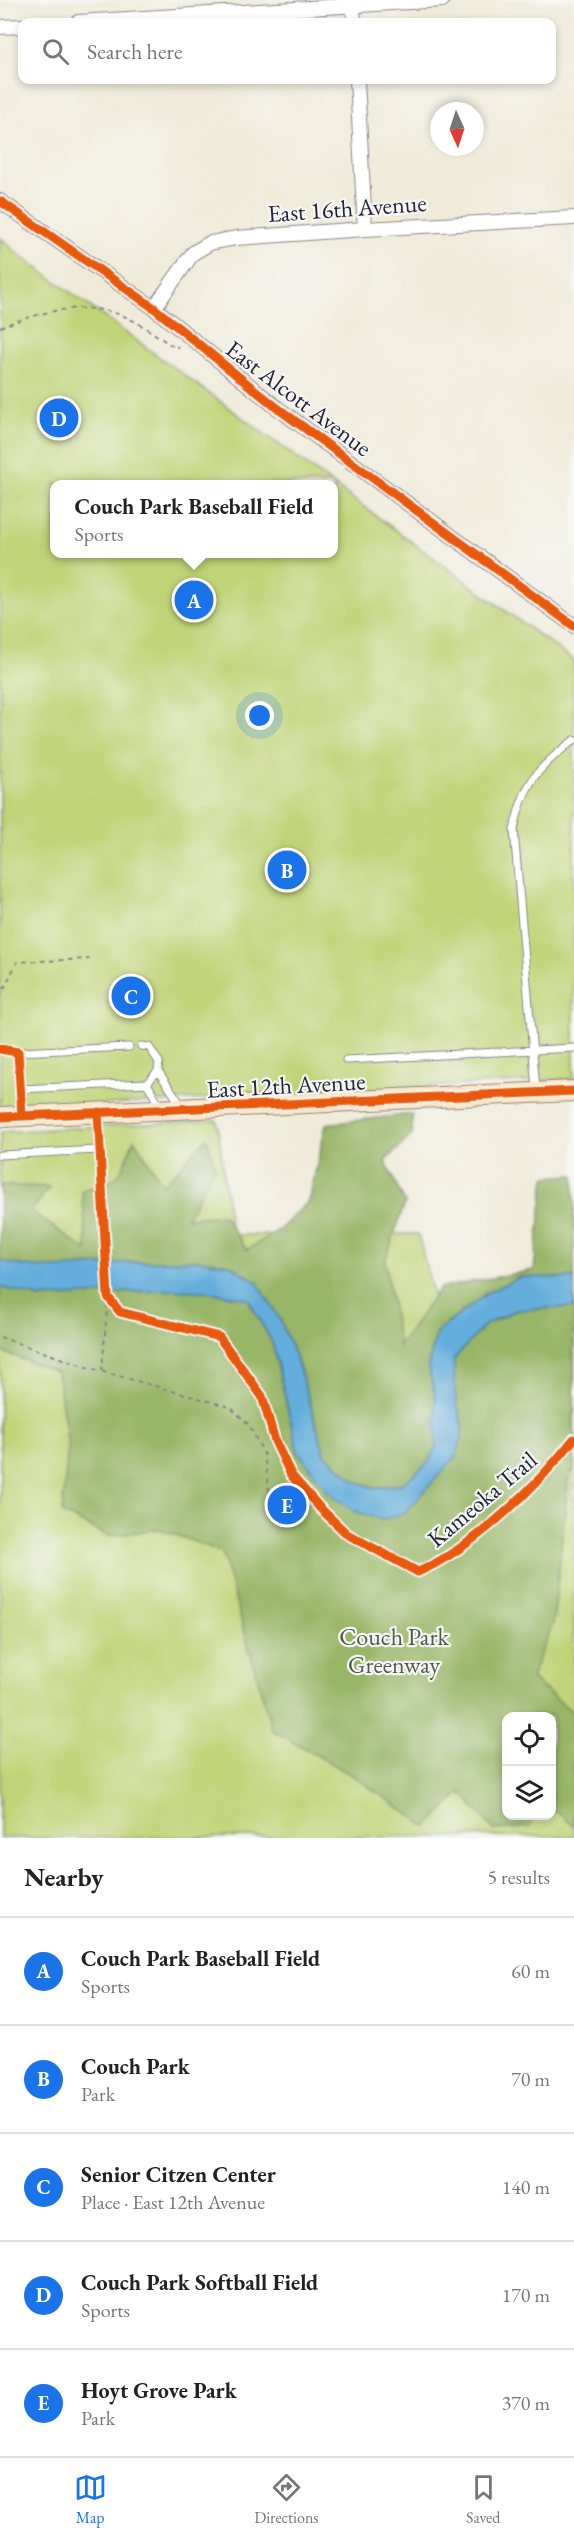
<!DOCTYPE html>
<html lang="en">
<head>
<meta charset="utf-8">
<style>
	body { margin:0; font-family:"EB Garamond",serif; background:#f6f6f6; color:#222 }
	.controls { position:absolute; right:18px; bottom:18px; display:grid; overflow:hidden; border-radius:12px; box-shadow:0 3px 9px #0003 }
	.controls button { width:54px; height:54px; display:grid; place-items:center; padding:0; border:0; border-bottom:2px solid #e0e0e0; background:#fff; color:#222; font:30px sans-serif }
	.compass { position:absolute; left:430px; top:102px; width:54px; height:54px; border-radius:50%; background:#fff; box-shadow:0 3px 9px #0003; rotate:177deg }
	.you { position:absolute; left:260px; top:716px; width:21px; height:21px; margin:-15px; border:4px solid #fff; border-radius:50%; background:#1a73e8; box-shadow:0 0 0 9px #1a73e833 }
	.badge { display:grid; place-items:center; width:39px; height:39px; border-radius:50%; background:#1a73e8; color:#fff; font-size:20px; font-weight:700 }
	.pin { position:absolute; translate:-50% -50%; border:3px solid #fff; box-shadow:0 2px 6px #0006 }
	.popup { position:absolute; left:50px; top:480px; width:288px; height:78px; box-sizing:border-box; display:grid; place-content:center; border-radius:12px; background:#fff; filter:drop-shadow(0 2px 4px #0005); font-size:20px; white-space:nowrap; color:#767676 }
	.popup b { font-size:22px; color:#222 }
	.popup::after { content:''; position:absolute; left:50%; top:100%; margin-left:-12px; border:12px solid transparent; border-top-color:#fff }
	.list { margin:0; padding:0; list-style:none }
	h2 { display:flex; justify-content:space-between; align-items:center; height:78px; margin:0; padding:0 24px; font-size:26px }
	h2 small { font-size:20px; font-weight:400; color:#767676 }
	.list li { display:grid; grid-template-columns:39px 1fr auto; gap:18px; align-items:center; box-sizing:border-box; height:108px; padding:0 24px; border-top:2px solid #e0e0e0 }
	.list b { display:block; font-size:22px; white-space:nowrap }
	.list p { margin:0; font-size:20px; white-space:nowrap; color:#767676 }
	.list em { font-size:20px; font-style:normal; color:#767676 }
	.icon { flex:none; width:33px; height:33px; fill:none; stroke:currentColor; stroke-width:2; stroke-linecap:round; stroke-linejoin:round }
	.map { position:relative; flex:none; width:574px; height:1838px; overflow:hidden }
	.search { position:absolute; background:#fff; box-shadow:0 3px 9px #0003; left:18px; right:18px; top:18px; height:66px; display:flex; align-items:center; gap:15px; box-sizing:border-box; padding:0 21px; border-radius:12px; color:#767676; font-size:22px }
	.sheet { height:618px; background:#fff }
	nav { display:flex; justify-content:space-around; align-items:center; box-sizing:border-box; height:84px; border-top:2px solid #e0e0e0; background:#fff; font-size:16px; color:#767676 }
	nav a { display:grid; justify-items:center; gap:3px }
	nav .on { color:#1a73e8 }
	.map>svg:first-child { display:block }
	.green { fill:#c0d477; stroke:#717b59; stroke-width:1.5; fill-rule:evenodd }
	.forest { fill:#98b668; stroke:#5d6c52; stroke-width:1.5 }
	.water { fill:#64aedc; stroke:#43688c; stroke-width:1.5 }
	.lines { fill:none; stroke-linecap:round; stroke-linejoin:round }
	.lane-casing { stroke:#89868a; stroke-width:9 }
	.street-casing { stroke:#89868a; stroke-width:16 }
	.secondary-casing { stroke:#89868a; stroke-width:22 }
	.path { stroke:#89868a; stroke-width:2; stroke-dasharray:4.5 4.5; stroke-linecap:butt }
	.lane { stroke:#fff; stroke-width:7 }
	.street { stroke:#fff; stroke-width:14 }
	.secondary { stroke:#fce6c4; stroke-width:20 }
	.cycleway-casing { stroke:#f6f6f2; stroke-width:13 }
	.cycleway { stroke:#e8590c; stroke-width:9 }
	.labels { text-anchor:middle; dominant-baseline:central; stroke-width:4.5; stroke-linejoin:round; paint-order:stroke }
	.street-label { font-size:24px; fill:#22223b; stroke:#f6f6f2 }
	.park-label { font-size:24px; fill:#51574d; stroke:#f6f6f2 }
</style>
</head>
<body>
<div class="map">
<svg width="574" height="1838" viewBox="0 0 574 1838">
	<rect width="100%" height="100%" fill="#f6f6f2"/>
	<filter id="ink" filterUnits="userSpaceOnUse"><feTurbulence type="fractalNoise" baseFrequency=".0167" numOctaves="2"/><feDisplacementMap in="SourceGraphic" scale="12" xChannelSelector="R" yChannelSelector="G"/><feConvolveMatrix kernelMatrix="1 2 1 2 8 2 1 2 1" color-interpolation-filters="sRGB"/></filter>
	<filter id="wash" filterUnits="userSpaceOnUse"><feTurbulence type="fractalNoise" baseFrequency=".008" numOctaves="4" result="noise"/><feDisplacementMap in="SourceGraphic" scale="24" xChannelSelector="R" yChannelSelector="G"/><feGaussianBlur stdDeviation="1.35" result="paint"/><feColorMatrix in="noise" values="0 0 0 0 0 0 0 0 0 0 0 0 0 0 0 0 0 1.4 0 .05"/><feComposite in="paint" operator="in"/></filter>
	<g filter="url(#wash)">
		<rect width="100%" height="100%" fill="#f0ebd9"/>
		<path class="green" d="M0 237 17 253 333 484H55V554H334V485L574 661V1079L0 1110Z
			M217 1120 231 1235 418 1234 433 1294 574 1276V1836L0 1838V1132ZM506 1716H552V1816H506Z"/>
		<path class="forest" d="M412 1114V1135L385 1161 405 1203 385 1261 399 1346 440 1288 534 1270 545 1177 574 1175V1278L520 1277 487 1293 437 1332 428 1366 435 1395 437 1447 427 1464 402 1484 375 1488 355 1481 325 1454 298 1364 280 1319 229 1264 196 1260 121 1263 57 1270 31 1269 0 1261V1185L50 1187 31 1211 87 1251 82 1190C123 1180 119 1178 134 1139L163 1185 207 1138 215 1167 187 1218 223 1215 247 1250 279 1230 309 1201 326 1124Z
			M0 1287 41 1298 165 1290 204 1291 248 1299 272 1342 298 1452 382 1520 463 1430 455 1394 454 1359 486 1324 517 1310 574 1307V1470L569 1473 553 1623 531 1678 574 1713V1826L552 1808V1716H506V1816H534L529 1827 494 1830 461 1792 427 1827 352 1775 272 1730 222 1552 160 1529 108 1536 62 1513 68 1445 57 1372 0 1351Z"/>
		<path class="water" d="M196 1260 229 1264 257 1282 280 1319 298 1364 325 1454 355 1481 375 1488 402 1484 427 1464 436 1447 435 1395 428 1366 437 1332 487 1293 520 1277 574 1278V1307L517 1310 486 1324 454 1359 455 1394 463 1430 457 1455 405 1513 382 1520 354 1511 327 1491 298 1452 272 1342 248 1299 204 1291 165 1290 41 1298 0 1287V1261C48 1273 74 1267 121 1263 146 1261 171 1261 196 1260Z"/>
	</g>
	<g filter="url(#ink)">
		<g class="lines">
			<defs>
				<path id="lane" d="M346 1060 574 1048
					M158 1071 182 1106
					M147 1083 160 1107
					M20 1089 147 1083 158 1071 159 1062 149 1047 141 1046
					M536 1089 514 830C523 784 537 768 574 740
					M22 1113 18 1052 129 1047
					M0 1155 98 1150V1115"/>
				<path id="street" d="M353 5 354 22
					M78 22 442 0
					M0 27 22 26
					M357 80 365 229
					M0 201 154 308 276 407 574 626
					M154 308 193 253 210 243 236 238 365 229 574 218"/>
				<path id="secondary" d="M0 1117 574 1091"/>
			</defs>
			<use href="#lane" class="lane-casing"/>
			<use href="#street" class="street-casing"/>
			<use href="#secondary" class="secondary-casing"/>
			<path class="path" d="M0 327C40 313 79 300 121 315 140 322 159 338 176 348L178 346
				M0 997 17 962 90 959
				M0 1337 86 1367 230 1407 249 1425 264 1454 271 1503 320 1508
				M102 1371 108 1297"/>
			<use href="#lane" class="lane"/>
			<use href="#street" class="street"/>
			<use href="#secondary" class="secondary"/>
			<defs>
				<path id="cycleway" d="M0 201 154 308 276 407 574 626
					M0 1049 18 1052 22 1116
					M98 1112 108 1297 120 1312 219 1337 262 1396 275 1441 291 1475 320 1508 347 1534 418 1572C475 1547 535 1488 574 1439
					M0 1117 574 1091"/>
			</defs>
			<use href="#cycleway" class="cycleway-casing"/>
			<use href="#cycleway" class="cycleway"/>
		</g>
	</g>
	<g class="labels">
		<g class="street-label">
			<text transform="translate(347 208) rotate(-4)">East 16th Avenue</text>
			<text transform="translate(299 398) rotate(37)">East Alcott Avenue</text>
			<text transform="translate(286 1085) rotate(-3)">East 12th Avenue</text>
			<text transform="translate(482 1499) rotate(-40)">Kameoka Trail</text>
		</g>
		<g class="park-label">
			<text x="394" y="1636">Couch Park<tspan x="394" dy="28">Greenway</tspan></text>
		</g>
	</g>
</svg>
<div class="controls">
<button><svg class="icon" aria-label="locate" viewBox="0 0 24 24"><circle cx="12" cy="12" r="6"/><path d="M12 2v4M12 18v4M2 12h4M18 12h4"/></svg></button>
<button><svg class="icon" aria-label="layers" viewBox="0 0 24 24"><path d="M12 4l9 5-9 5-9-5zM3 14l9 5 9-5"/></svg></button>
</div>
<svg class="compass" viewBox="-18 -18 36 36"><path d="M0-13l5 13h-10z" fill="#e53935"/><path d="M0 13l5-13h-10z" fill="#767676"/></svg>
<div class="you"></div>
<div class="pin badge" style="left:194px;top:600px">A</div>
<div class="popup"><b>Couch Park Baseball Field</b>Sports</div>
<div class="pin badge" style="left:287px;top:870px">B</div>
<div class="pin badge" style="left:131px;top:996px">C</div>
<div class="pin badge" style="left:59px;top:418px">D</div>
<div class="pin badge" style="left:287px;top:1505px">E</div>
<div class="search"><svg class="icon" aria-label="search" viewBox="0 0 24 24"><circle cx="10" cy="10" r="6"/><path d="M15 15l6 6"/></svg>Search here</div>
</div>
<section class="sheet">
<h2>Nearby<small>5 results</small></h2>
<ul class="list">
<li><span class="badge">A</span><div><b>Couch Park Baseball Field</b><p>Sports</p></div><em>60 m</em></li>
<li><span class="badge">B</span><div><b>Couch Park</b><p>Park</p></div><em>70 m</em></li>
<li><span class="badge">C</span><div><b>Senior Citzen Center</b><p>Place · East 12th Avenue</p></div><em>140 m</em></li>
<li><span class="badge">D</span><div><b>Couch Park Softball Field</b><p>Sports</p></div><em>170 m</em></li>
<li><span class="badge">E</span><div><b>Hoyt Grove Park</b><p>Park</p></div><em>370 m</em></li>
</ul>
</section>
<nav>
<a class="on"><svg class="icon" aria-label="map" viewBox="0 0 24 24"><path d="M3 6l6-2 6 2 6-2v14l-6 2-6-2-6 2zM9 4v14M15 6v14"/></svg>Map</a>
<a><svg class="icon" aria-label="directions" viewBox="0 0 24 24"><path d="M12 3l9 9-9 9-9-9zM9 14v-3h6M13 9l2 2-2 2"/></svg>Directions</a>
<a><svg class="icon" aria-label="saved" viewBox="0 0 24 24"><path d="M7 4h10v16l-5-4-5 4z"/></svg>Saved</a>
</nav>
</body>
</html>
